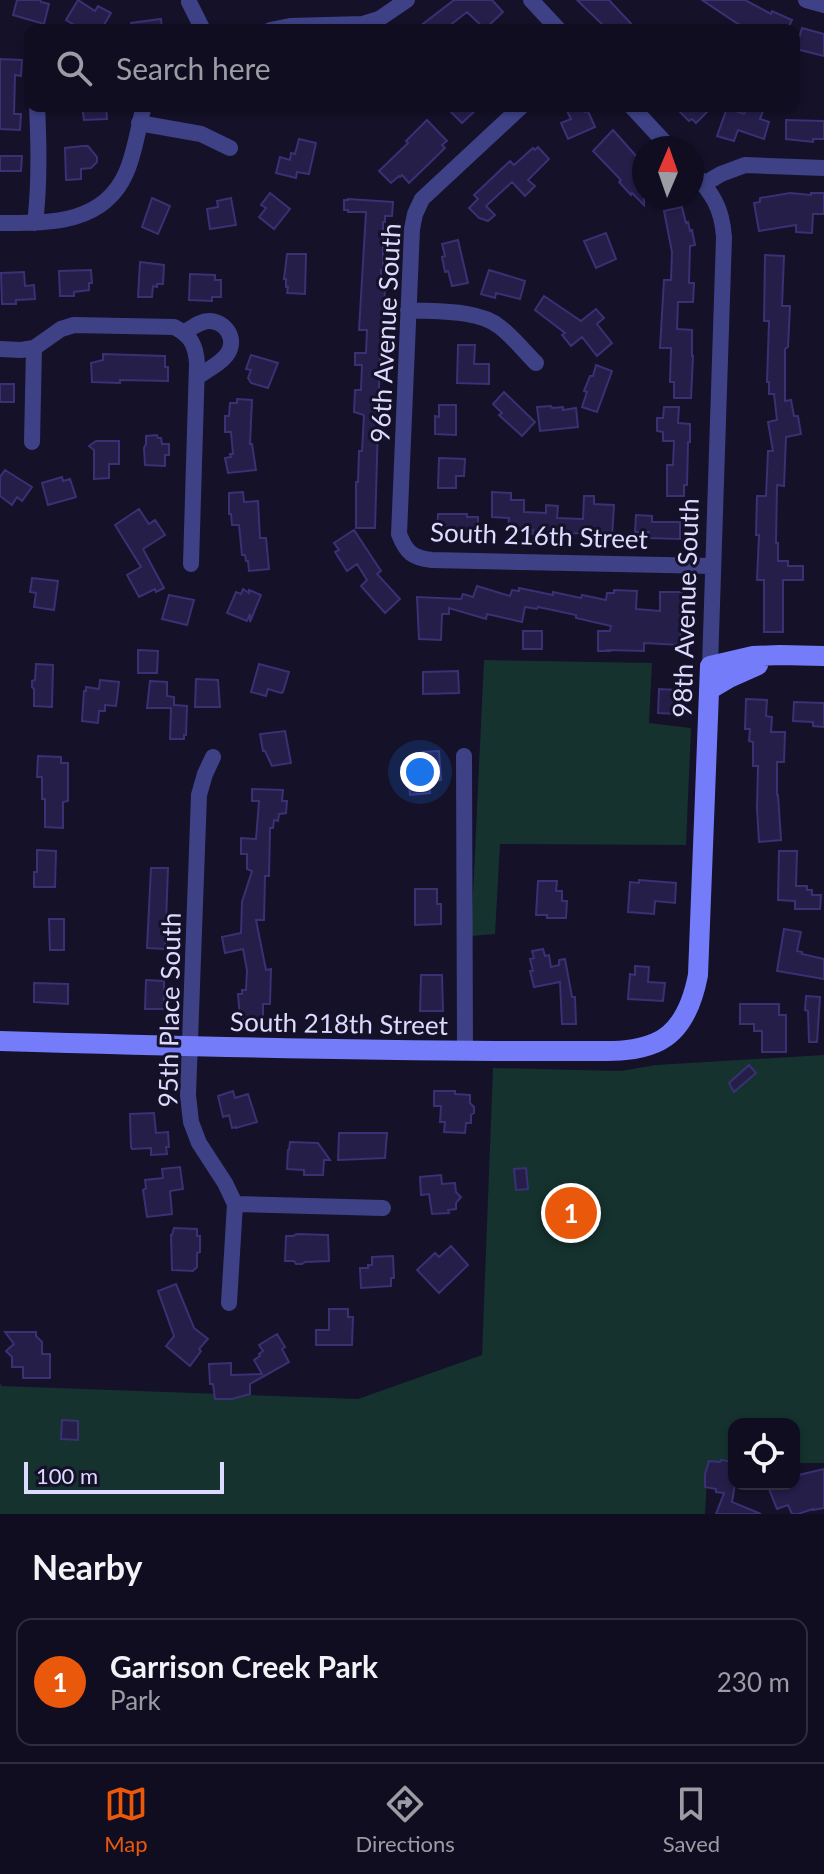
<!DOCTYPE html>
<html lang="en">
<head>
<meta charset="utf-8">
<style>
	body { margin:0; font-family:Lato,sans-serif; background:#181628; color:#f1f3f6 }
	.controls { position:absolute; right:24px; bottom:24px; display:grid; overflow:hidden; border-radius:16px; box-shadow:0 2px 6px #0004 }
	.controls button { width:72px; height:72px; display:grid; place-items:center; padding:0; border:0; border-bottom:2px solid #2f2d3d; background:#0f0d1f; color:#f1f3f6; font:40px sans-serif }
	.compass { position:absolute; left:632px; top:136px; width:72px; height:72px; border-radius:50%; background:#0f0d1f; box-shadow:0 2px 6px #0004; rotate:2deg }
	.scale { position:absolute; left:24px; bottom:20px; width:200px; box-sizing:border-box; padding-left:8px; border:4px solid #dcdafe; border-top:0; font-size:22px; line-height:28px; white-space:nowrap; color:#dcdafe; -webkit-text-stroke:6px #141129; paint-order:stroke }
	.you { position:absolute; left:420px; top:772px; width:28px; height:28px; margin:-20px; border:6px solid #fff; border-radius:50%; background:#1a73e8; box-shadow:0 0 0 12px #1a73e833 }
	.badge { display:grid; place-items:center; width:52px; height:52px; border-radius:50%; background:#ea580c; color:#fff; font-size:26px; font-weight:700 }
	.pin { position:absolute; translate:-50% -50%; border:4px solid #fff; box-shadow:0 2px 8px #0006 }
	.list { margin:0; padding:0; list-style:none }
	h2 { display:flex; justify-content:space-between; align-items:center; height:104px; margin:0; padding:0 32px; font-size:34px }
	h2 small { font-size:26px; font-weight:400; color:#9b9ca4 }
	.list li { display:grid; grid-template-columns:52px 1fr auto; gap:24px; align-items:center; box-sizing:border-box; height:128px; margin:0 16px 16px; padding:0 16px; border:2px solid #2f2d3d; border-radius:16px }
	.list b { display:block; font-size:30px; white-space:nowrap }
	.list p { margin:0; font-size:26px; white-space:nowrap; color:#9b9ca4 }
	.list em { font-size:26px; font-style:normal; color:#9b9ca4 }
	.icon { flex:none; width:44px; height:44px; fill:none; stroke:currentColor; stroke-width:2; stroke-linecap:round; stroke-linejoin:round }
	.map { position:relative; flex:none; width:824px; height:1514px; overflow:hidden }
	.search { position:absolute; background:#0f0d1f; box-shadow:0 2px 6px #0004; left:24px; right:24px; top:24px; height:88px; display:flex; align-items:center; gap:20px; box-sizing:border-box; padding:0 28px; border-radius:16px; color:#9b9ca4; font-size:30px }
	.sheet { height:248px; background:#0f0d1f }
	nav { display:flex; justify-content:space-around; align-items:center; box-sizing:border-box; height:112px; border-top:2px solid #2f2d3d; background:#0f0d1f; font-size:22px; color:#9b9ca4 }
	nav a { display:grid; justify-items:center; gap:4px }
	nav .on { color:#ea580c }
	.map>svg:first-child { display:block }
	.green { fill:#15322f }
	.building { fill:#241e49; stroke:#393174; stroke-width:2 }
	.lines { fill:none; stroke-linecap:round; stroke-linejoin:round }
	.street { stroke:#3e4186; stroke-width:16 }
	.secondary { stroke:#757cfa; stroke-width:20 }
	.labels { text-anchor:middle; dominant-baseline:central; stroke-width:6; stroke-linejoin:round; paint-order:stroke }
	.street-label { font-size:26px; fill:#dcdafe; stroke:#141129 }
</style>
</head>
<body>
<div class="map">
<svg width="824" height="1514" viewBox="0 0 824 1514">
	<rect width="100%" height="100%" fill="#141129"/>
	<path class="green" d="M484 660 652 663 649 723 691 728 686 845 500 844 495 934 471 936Z
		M824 1055V1463H794V1424H734V1462L708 1463 705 1514H0V1383L2 1386 358 1399 482 1355 493 1068 621 1071 656 1065Z"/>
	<path class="building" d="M17 0H40L41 2 49 4 44 24 13 15Z
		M78 0 95 11 98 6 111 13 101 30H83L66 20Z
		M454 0H492L503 12 485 29 467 12 444 30H415Z
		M577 0H609L637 30H608Z
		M702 0H745L771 14 772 11 792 20 787 30H756L738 24Z
		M161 19 162 30H131V23Z
		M802 28 824 34V56L796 49Z
		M0 59 22 60 21 76 15 75 14 114H21L20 130 0 129Z
		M82 106H106L107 119 84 120Z
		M445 106H480L462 123Z
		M573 106H582L585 112 588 111 595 127 568 139 561 123 571 119 566 109Z
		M674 106H713L696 123 692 119 689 121Z
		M747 106 763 111 760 119 769 122 764 139 738 130 734 141 717 136 727 108 744 114Z
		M427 120 447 141 442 145 445 148 409 183 402 175 400 177 399 176 391 183 379 171 408 143 406 141Z
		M786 120 824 121V139H813V142L786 139Z
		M613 130 644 165V205L632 193 631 195 619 182 621 180 593 151Z
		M299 139 316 143 309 174 297 172 296 178 276 173 280 157 290 160 291 153 295 154Z
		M83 146H88L97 157V162L91 168 81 169V179L66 180 65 148Z
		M538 147 549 159 528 180 535 186 525 196 512 182 486 206 495 215 488 221 479 218 469 208 478 199 474 195 510 161 514 165 533 148 535 150Z
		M0 156H22L21 171H0Z
		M270 193 290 209 274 229 259 217 266 208 261 205Z
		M790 193 811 195V193H824V214H813L812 233 796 232V225L759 231 754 203 760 202V198Z
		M152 198 170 206 158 234 142 227Z
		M231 198 236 225 210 229 207 209 218 207 217 201Z
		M348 199 393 202 392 216H385V222H383V270H381V289H385L381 356H380L375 528H356V482H358L359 451H362L364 415 354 412 355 390H361L362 365H355V353H366L367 330H359L366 212H348V210H344V200H348Z
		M682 207 686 223 688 222 690 231 692 230 695 245 690 246 689 283H694L693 302H678L677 329 692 330V356H693L691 398H674V382H670L671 348H660L664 280H671L672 252 664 211Z
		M606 233 616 259 596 268 584 241Z
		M458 240 468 283 452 286 448 271 445 272 442 257 445 256 442 244Z
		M287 254H306L305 294 287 293 288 287H286V279H284Z
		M765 255 784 256 782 306H790L788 347 785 349V401L791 400 794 416H798L801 434 786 437 784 486 777 485 776 543H778V561H788V566H803V580H783V632H764V580H757L759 535H756L757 496H766L768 451H773L768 422 777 420 774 394H769V382H767L769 321H764Z
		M140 262 164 265 163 284H157V287L153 286 152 297H138Z
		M91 270 92 283H89V290L74 292V296H60L59 271Z
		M489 270 525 281 520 299 496 293 495 298 481 294Z
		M24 272 25 286 34 285 35 299 16 300V304H2L1 273Z
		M190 274 215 275V280H221V297H212V301L189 300Z
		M544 296 581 321 596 309 604 318 597 324 612 343 597 356 582 337 571 346 562 335 565 333 535 310Z
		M458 345H475L474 364H489V384L457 383Z
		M103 354 165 356V367H168V381L120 380V383L92 382 91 363 103 360Z
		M251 355 278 363 268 388 251 383 248 378 251 370 246 369Z
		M596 365 612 371 597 412 582 407 587 392 584 391 590 376H593Z
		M0 384H14V402H0Z
		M504 392 535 422 522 436 499 415 502 413 493 404Z
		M237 399 252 400 250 444H252L256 470 228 473 225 458 231 457 230 454H233L231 432H225V416H229L230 403H237Z
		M439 405H456V435L435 434V416L439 417Z
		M551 406 552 408 563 407V410L576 408 578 427 540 431 537 407Z
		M664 407H679L678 423 690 424V442H688L687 485H684V496H667V465H673L674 441H663V432L657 431V418H663Z
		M157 435 158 438H161L162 444H169V455H165V466L145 465 144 448 146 444V436Z
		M96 441H119V464H109V478L94 479V450L89 446Z
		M439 458 465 459 464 476H456V488H438Z
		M5 470 32 487 22 501 17 497 12 505 0 496V477Z
		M62 477 63 481 70 479 76 497 48 505 42 483Z
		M243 492 244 502 258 501 260 538H266L269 569 249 571 248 561H246L245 555H242L239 525H232L231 514H229V493Z
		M492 492 511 493V500H524V512L546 513V505L558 506 557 518 583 519 584 496H594V504L614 505 612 537H596V533L532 534 533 530 508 529 509 518 492 517Z
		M139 509 149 524 155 520 165 535 143 549 164 588 156 592 155 589 139 597 127 575 141 567 115 525Z
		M438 514H467V517H478V532H437Z
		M636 515 652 516V522H680V539L649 538V532H635Z
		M354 530 381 571 377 574 400 599 385 613 361 586 367 580 357 564 347 571 335 552 339 550 334 543Z
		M32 578 58 581 54 610 34 607 36 593 30 592Z
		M477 586 510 596 512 590 519 591V588L553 595V592L581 598 582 595 606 600 607 593H614V590L637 591 636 609 660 611V592H682L681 605H684L683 624H681L680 645 644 643V651L608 650 609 651H598V631H610L611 626 576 618V615L538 607 537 609 525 607 522 622 487 614 486 619 449 608V614H442L441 640 419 639 417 597 461 599 463 594 473 597Z
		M243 589 249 593V590L261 595 250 622V614L247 621 227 613 236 592 241 594Z
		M169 595 194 600 187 625 162 619Z
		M523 631H542V649H523Z
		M138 650 158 651 157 673H138Z
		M36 664 53 665 52 707 34 706V689L32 687V681L35 680Z
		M259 664 289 672 283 692 281 693 268 689 266 696 251 692Z
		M458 671 459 693 423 694V672Z
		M196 679 218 680 220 707H195Z
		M100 680 119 682 116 706 105 705V711H99L98 723 82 721 84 691H86V687L99 689Z
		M150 681 167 682V696L174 697V705L187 706 186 735H184V739H170L171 708H147Z
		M659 689 677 690 676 714 658 713Z
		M746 699 767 700 766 716 772 717 771 732H785L784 762H777V795H778L781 840 759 842 757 808 758 766H753V742L749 741 750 729H745Z
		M794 702 824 703V727L813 726V722L793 721Z
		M285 731 291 763 272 766 265 751H263L260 734Z
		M439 751 441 780 429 781 430 793 410 795 407 760 423 759 422 752Z
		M38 756 61 757V763H68V801L63 802V828L45 827V799H42V777H37Z
		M252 789 283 790 282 801H287L286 813 279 814 278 821 274 820 273 828H270L269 876H265L264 920H256L266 970 271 969 270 1004H263V1020L240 1019 238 994H242V990H246L247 970 243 949 225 953 222 937 241 933 242 902 252 871 247 869V854H241V838L256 839 259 801H252Z
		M37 850 56 851 55 887H34V872H37Z
		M779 851H797L796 886H807V890H812V895H821L820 909H795V901L778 900Z
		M151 868H168L165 949 147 948Z
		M639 880 676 883 675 903 655 901 654 914 628 912 630 882 639 883Z
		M538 881H557L556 891H562V901H567L566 918H547V915H536Z
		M415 889H437V904H441V924L415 925Z
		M49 919H64V950H50Z
		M784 929 801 932 797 951 802 952V954L824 959V979L777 971Z
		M543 949 545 956 549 955 551 967 559 965V960L565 959 572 997H575L576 1024H562L560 982 534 987 530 971H533L530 959 534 958 532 951Z
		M635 966 649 967 648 982 665 983 663 1001 628 999 630 974 635 975Z
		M421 975H442L443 1011H420Z
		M146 980 164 981V1009H145Z
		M34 983 68 984V1004L34 1002Z
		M806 996 820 997 817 1042H809L808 1011 805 1010Z
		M740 1004H779V1015H786V1052H762V1031H754V1024H740Z
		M749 1065 756 1073 734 1092 729 1083Z
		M233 1091 235 1098 248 1094 257 1122 236 1128V1127L232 1128 229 1115 223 1117 218 1096Z
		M434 1091H455V1094L470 1095V1103L474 1107V1113L471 1115V1123H466L465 1133 444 1132 445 1122H440L441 1106H434Z
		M154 1113 156 1133 168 1132 169 1147H166L167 1154 151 1155V1148L132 1149 131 1147 130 1114Z
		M339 1133H387L385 1158 338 1160Z
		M290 1142 318 1143 330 1160H324L323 1175H304V1170L287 1169 288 1150H289Z
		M180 1167 183 1189 170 1191 172 1214 147 1217 143 1190 146 1188 145 1180 163 1178 162 1169Z
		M526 1168 528 1189 516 1190 514 1169Z
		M441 1175 442 1184 455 1183 456 1192 461 1197 456 1203V1209L448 1210 449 1213 432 1214 429 1194 421 1195 420 1177Z
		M174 1228 197 1229V1236H200V1252L197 1253V1267L193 1271 172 1270 171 1235H172Z
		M297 1234 328 1235 329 1261 305 1262 302 1264H296L294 1261H285L286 1236H293Z
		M451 1246 468 1265 439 1293 417 1270 435 1253 439 1257Z
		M393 1256 394 1278H391V1286L361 1288 360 1268H368V1265H372V1257Z
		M176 1284 194 1328 208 1339 199 1349 201 1351 190 1366 166 1346 174 1336 158 1291Z
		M329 1309H348V1317H353L352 1345H316V1330H329Z
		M5 1332H36V1336L42 1342V1354H50V1378H23V1367H12V1357L6 1351 14 1344Z
		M277 1334 285 1347 282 1349 289 1362 250 1384V1394L232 1399H215L213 1384H210L209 1364 231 1363V1375L262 1374 254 1360 260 1356 259 1354 263 1351 259 1345Z
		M62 1420 78 1421V1440L61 1439Z
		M721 1460 734 1462 735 1484 732 1502 761 1514H716L724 1493 716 1492V1489L705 1487V1474L709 1461 720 1462Z
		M824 1469V1508L813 1510V1509L798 1514H792L788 1505 777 1509 767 1484H794V1476Z"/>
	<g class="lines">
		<path class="street" d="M531 0 559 30
			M806 0 824 5
			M189 2 203 30
			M270 30 290 26 363 24 379 19 407 0
			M522 106 422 199 415 214 412 229 399 534C406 552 412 558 432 560L712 566
			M631 106 670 148
			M139 123 201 134 230 148
			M692 171C712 193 722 207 724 237L710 666
			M704 184 721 174 745 165 824 168
			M0 223C48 223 103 225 126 173 135 153 138 128 144 106
			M35 223C40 184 39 146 37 106
			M408 310C434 312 479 309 500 327 513 337 524 351 536 363
			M185 332C192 328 200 321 209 321 225 321 237 338 228 353 222 363 207 370 197 377
			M0 349 21 350 34 348 61 329 74 325 174 327C191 335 196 346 197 364L191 564
			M32 442 34 348
			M464 756 465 1051
			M213 757 205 774 199 795 188 1095 191 1122 199 1143 225 1183 235 1204 229 1303
			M235 1204 383 1208"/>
		<path class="secondary" d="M709 690 731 677 758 665
			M0 1041C166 1046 332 1050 498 1051 528 1051 558 1051 589 1051 611 1051 634 1052 655 1043 682 1032 693 1001 698 975L710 666 753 656 780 655 824 656"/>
	</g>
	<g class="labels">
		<g class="street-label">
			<text transform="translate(385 333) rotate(-87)">96th Avenue South</text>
			<text transform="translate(539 535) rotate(2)">South 216th Street</text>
			<text transform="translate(685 608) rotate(-88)">98th Avenue South</text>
			<text transform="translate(169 1010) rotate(-89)">95th Place South</text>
			<text transform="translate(339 1023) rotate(1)">South 218th Street</text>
		</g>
	</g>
</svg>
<div class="controls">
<button><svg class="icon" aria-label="locate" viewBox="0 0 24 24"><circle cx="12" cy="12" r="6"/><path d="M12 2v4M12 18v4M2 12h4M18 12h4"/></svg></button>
</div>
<svg class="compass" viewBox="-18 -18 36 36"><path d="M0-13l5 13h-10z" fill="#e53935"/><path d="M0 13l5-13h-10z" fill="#9b9ca4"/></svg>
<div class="scale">100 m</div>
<div class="you"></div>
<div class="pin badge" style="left:571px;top:1213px">1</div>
<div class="search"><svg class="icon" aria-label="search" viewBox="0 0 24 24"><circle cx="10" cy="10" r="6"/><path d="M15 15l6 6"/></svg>Search here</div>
</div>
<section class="sheet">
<h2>Nearby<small></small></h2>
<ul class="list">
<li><span class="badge">1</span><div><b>Garrison Creek Park</b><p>Park</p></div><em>230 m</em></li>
</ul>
</section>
<nav>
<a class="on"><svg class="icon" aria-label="map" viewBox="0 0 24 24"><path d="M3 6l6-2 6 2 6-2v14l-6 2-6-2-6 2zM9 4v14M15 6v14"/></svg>Map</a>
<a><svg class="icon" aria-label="directions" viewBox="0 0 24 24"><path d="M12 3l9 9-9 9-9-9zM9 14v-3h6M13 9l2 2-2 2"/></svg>Directions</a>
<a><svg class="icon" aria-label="saved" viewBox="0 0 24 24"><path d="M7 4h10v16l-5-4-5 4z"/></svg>Saved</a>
</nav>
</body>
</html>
